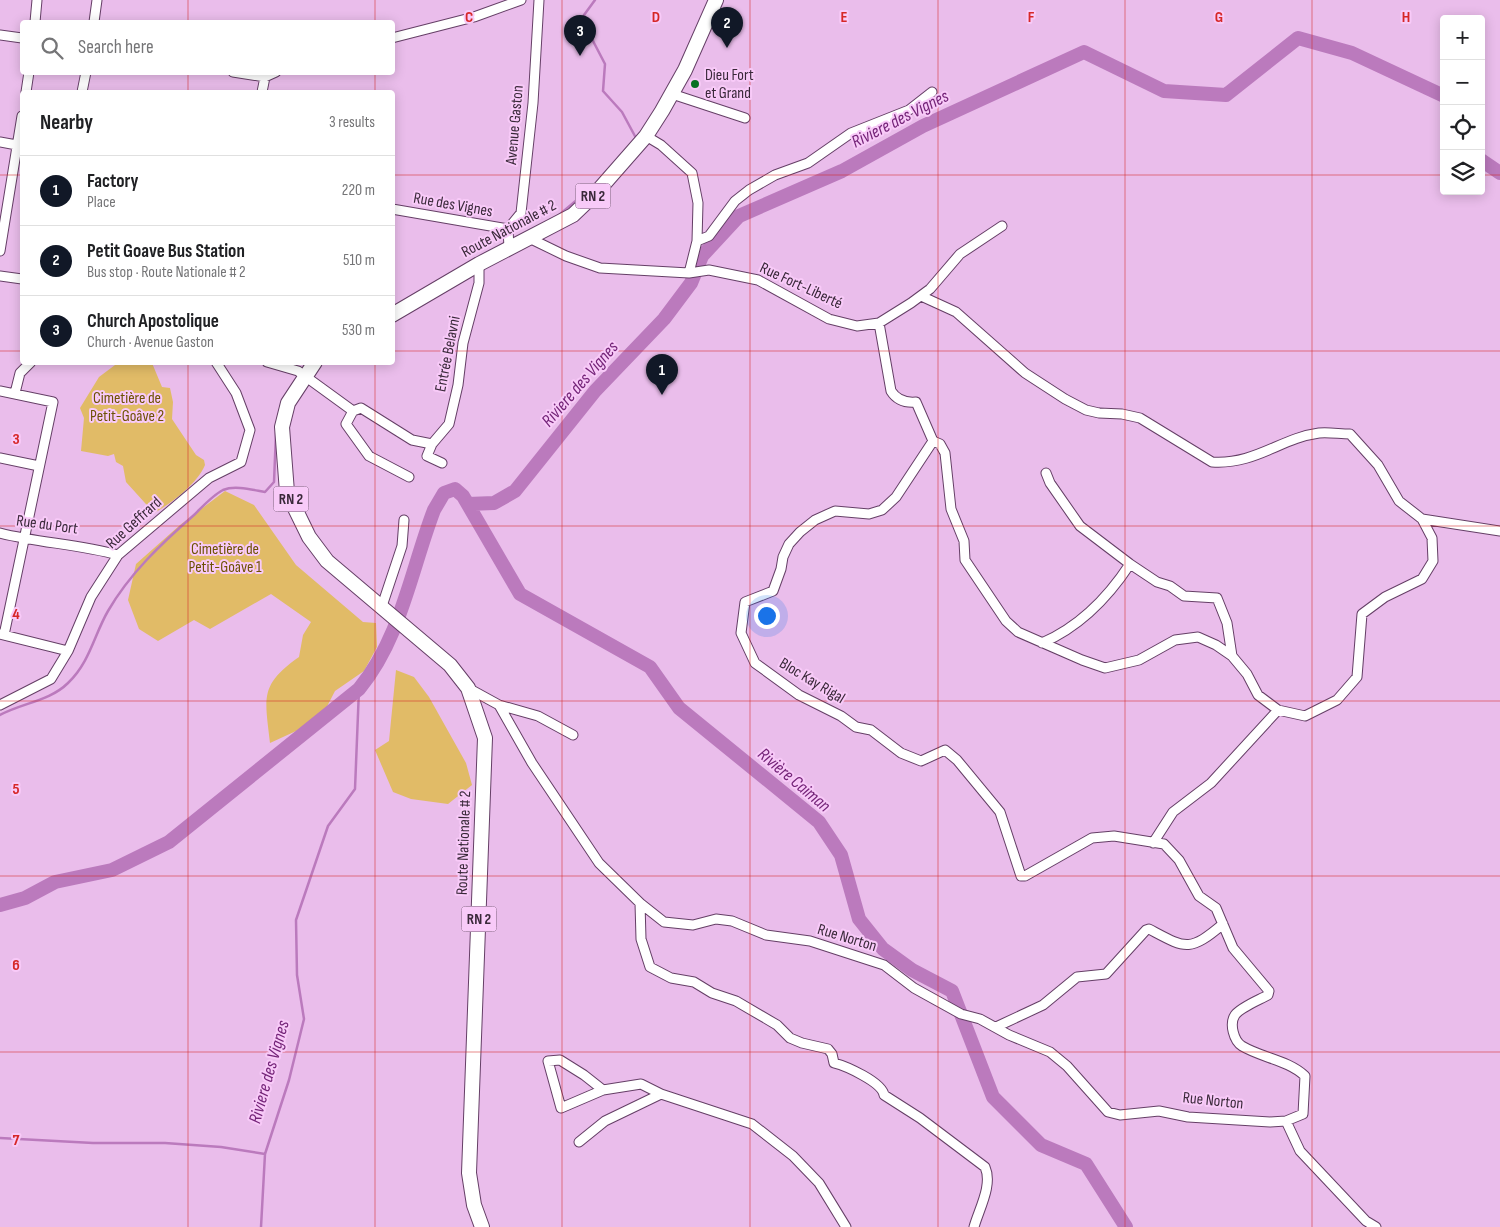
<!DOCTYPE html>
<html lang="en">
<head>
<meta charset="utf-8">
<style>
	body { margin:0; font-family:"Sofia Sans Condensed",sans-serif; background:#f6f6f6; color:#202124 }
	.controls { position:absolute; right:15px; top:15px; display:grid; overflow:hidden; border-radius:5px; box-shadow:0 2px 12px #0003 }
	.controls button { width:45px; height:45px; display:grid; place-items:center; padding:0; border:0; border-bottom:1px solid #e0e0e0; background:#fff; color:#202124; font:25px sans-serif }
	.you { position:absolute; left:766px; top:615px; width:18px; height:18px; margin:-12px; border:4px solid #fff; border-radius:50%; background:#1a73e8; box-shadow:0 0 0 8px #1a73e833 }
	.badge { display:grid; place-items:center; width:32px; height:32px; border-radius:50%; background:#111827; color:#fff; font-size:16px; font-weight:700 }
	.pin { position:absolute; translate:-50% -41px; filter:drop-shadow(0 1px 2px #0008) }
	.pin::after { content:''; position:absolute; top:26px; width:18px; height:15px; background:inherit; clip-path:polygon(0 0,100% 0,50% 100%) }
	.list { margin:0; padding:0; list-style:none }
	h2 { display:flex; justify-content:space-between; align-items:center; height:65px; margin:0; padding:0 20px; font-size:21px }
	h2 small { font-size:16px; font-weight:400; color:#757577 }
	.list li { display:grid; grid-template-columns:32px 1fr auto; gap:15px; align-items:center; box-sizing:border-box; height:70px; padding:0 20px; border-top:1px solid #e0e0e0 }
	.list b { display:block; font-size:19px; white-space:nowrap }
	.list p { margin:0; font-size:16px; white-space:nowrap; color:#757577 }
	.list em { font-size:16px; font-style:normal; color:#757577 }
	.icon { flex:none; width:28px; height:28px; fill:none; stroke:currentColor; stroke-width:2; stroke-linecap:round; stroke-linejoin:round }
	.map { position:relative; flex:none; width:1500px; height:1227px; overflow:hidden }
	.search { position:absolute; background:#fff; box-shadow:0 2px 12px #0003; left:20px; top:20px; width:375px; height:55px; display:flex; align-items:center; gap:12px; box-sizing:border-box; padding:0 18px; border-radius:5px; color:#757577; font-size:19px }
	.panel { position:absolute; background:#fff; box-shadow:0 2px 12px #0003; left:20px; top:90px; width:375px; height:275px; border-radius:5px }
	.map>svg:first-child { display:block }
	.green { fill:#e1bb67 }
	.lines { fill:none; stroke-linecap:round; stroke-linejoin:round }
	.stream { stroke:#bb7abd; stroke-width:2.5 }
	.river { stroke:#bb7abd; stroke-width:14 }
	.street-casing { stroke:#653f66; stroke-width:11 }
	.primary-casing { stroke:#653f66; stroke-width:16 }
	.street { stroke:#fff; stroke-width:9 }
	.primary { stroke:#fff; stroke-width:14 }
	.grid { fill:none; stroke:#d62828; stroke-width:1; stroke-opacity:0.55 }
	.poi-dot { fill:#087223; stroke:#f8caf8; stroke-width:2 }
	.labels { text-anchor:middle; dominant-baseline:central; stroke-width:4; stroke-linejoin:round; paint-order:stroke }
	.shield { fill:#f8caf8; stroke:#725972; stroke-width:1 }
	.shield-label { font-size:15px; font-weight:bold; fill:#392839 }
	.poi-label { font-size:16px; fill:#392839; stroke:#f8caf8; text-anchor:start }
	.street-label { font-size:16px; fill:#392839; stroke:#f8caf8 }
	.park-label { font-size:16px; fill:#6d5204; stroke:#f8caf8 }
	.water-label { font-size:18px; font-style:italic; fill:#742478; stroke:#f8caf8 }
	.grid-label { font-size:16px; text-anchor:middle; font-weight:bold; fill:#d62828; stroke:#f8caf8; stroke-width:4; stroke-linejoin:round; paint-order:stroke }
</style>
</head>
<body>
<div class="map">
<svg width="1500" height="1227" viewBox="0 0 1500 1227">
	<rect width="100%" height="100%" fill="#eabdeb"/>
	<path class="green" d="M134 363H152L162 387 170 388 173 402 172 419 196 455 204 460 205 465C197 484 172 503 154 513L126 482 123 466 116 462 114 454 108 456 81 451 84 418 80 408 99 377 115 365Z
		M225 491 254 505 296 565 363 622 376 623 377 647 364 671 335 691 320 720 270 743C265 698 259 685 299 657L303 635 311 622 271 594 210 629 194 620 158 641 139 629 128 600 136 564 180 525Z
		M396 670 414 677 429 697 466 763 472 785 448 804 411 799 393 792 375 750 389 741Z"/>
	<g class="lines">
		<path class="stream" d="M595 0 584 15 592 39 605 64 603 91 622 112 636 138
			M559 215 591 188
			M0 715C22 703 50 701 68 683 90 662 94 635 108 611 130 573 162 543 194 515 202 507 213 495 223 490 235 485 253 490 265 492L274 482 276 433
			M0 1138 93 1143H165L221 1147 265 1154 289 1080 304 1019 297 975 296 920 328 826 355 789 359 689
			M261 1227 265 1154"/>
		<path class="river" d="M1481 160 1500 173
			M468 504 494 503 515 491 595 391 664 319 691 283 702 256 739 216 842 171 923 126 1084 52 1164 91 1226 95 1298 38 1352 53 1444 96
			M0 905 25 898 55 882 112 870 169 842 359 689C401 638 411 570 434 510L444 493 455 489 463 496 520 594 650 667 679 708 819 822 841 855 859 919 883 949 912 970 952 991 993 1097 1041 1145 1086 1164 1126 1227"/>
		<defs>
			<path id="street" d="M35 22 37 0
				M94 22 97 0
				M0 35 22 38
				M392 38 474 17 521 0
				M233 72 265 77 276 72
				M26 92 29 72
				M82 92 86 72
				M262 92 265 77
				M672 94 745 118
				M646 136 661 145 692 173 698 203 697 241 689 273
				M0 142 22 146
				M392 209 508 229
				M529 238 566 256 600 268 689 273 709 270 758 280 829 319 857 326 879 323 911 303 930 289 960 254 1002 226
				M697 241 709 236 735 201 749 190 775 175 808 163 851 133 909 110 932 92
				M509 248 508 229 521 213 533 103 539 0
				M0 251 22 116
				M0 276 22 279
				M879 323 891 391C896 399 905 403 916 402L933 441 940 444 945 453 951 509 964 541 965 560 1006 621 1018 632 1082 660 1105 668 1139 660 1175 640 1198 637 1216 645 1232 656 1247 674 1258 695 1278 710 1305 716 1337 700 1357 677 1362 614 1385 597 1422 579 1433 561 1432 538 1422 519 1399 501 1378 465 1350 434C1340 434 1329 432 1319 433 1281 438 1255 465 1212 462L1140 418 1122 414 1099 413 1086 410 1065 399 1025 373 956 312 921 296
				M267 362 298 371 353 411 361 408 412 440 432 444 427 456 442 463
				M0 391 53 402 4 635
				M15 393 20 373 31 362
				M353 411 346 424 369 456 409 477
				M432 444 449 424 458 385 463 343 479 283V264
				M0 458 39 466
				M1046 473 1050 483 1080 526 1130 564 1157 582 1170 586 1184 596 1217 598 1227 623 1232 656
				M1422 519 1500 531
				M0 533C39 543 79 544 118 555
				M381 609 402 546 404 520
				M0 634 68 651
				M1042 643C1079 627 1109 596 1130 564
				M468 688 499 705 532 763 599 863 640 903 664 922 693 925 716 919 732 921 766 935 810 941 884 965 914 988 961 1014 980 1019 1009 1035 1050 1052 1067 1066 1108 1112 1120 1115 1159 1111 1188 1117 1270 1122 1286 1121 1303 1114 1305 1076C1288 1060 1262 1058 1242 1046 1234 1041 1229 1024 1235 1015 1241 1007 1259 1000 1268 995L1269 991 1233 948 1216 908 1199 896 1179 860 1164 844 1114 836 1092 838 1025 876H1021L1000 812 957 760 945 750 921 761 901 753 871 730 856 727 841 716 799 695 755 663 741 633 745 602 773 591 781 569 783 557 789 544 800 532 815 520 835 511 869 514 882 510 896 497 933 441
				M0 705 51 679 68 651 91 597 118 555 209 478 241 462 250 430 236 393 216 362
				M499 705 538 716 573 735
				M1153 843 1173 812 1211 783 1278 710
				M640 903 641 939 650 967 671 978 694 982 712 993 736 1001 777 1025 790 1038 802 1043 828 1049 832 1054 834 1063C846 1066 882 1082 884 1095L920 1118 985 1167C993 1185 979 1209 974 1227
				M996 1027 1043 1005 1077 977 1106 974 1146 930 1149 929C1185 948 1189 953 1223 924
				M603 1090 584 1075 560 1060 548 1061 561 1108 603 1090 641 1084 661 1094 752 1124 793 1156 819 1183 846 1227
				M1286 1121 1300 1151 1366 1221 1376 1227
				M579 1142 605 1121 661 1094"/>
			<path id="primary" d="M392 315 479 264 573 215 596 193 646 136 662 111 685 70 716 0
				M315 362 288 403 282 427 287 492 309 537 327 561 450 665 468 688 485 738 469 1173 474 1205 482 1227"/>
		</defs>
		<use href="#street" class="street-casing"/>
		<use href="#primary" class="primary-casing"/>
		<use href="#street" class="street"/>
		<use href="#primary" class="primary"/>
	</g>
	<path class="grid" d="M188 0V22M375 0V22M562 0V1227M750 0V1227M938 0V1227M1125 0V1227M1312 0V1227M188 72V92M375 72V92M0 175H22M392 175H1444M1481 175H1500M0 351H22M392 351H1500M188 362V1227M375 362V1227M0 526H1500M0 701H1500M0 876H1500M0 1052H1500"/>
	<circle class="poi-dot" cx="695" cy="84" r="5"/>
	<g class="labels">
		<g class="shield">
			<rect x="575.5" y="183.5" width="35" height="25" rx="4"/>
			<rect x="273.5" y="486.5" width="35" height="25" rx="4"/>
			<rect x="461.5" y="906.5" width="35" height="25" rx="4"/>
		</g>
		<g class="shield-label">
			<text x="593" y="196">RN 2</text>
			<text x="291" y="499">RN 2</text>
			<text x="479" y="919">RN 2</text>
		</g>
		<g class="poi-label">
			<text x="705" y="75">Dieu Fort<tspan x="705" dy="18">et Grand</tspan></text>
		</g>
		<g class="street-label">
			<text transform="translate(515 125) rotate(-85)">Avenue Gaston</text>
			<text transform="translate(453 205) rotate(10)">Rue des Vignes</text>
			<text transform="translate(509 229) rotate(-28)">Route Nationale # 2</text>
			<text transform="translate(801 286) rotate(25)">Rue Fort-Liberté</text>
			<text transform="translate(448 354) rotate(-79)">Entrée Belavni</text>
			<text transform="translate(134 523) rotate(-42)">Rue Geffrard</text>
			<text transform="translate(47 525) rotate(8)">Rue du Port</text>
			<text transform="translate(812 681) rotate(31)">Bloc Kay Rigal</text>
			<text transform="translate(464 843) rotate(-88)">Route Nationale # 2</text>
			<text transform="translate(847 938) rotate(17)">Rue Norton</text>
			<text transform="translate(1213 1101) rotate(6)">Rue Norton</text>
		</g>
		<g class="park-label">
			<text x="127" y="398">Cimetière de<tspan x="127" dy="18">Petit-Goâve 2</tspan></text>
			<text x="225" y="549">Cimetière de<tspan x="225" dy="18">Petit-Goâve 1</tspan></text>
		</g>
		<g class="water-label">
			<text transform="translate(900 119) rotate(-27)">Riviere des Vignes</text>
			<text transform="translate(580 384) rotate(-49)">Riviere des Vignes</text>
			<text transform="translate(794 780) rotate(40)">Rivière Caiman</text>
			<text transform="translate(269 1072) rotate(-74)">Riviere des Vignes</text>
		</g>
	</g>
	<g class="grid-label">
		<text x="469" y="22">C</text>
		<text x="656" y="22">D</text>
		<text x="844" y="22">E</text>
		<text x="1031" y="22">F</text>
		<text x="1219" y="22">G</text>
		<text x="1406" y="22">H</text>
		<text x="16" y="444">3</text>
		<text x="16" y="619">4</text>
		<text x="16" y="794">5</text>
		<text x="16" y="970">6</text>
		<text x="16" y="1145">7</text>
	</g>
</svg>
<div class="controls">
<button>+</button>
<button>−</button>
<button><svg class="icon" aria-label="locate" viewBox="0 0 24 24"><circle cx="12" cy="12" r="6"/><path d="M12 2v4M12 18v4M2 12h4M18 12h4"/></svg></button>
<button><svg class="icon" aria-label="layers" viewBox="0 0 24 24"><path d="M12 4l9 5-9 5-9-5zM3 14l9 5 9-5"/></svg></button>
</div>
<div class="you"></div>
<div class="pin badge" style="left:662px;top:395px">1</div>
<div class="pin badge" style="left:727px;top:48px">2</div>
<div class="pin badge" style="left:580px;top:56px">3</div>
<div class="search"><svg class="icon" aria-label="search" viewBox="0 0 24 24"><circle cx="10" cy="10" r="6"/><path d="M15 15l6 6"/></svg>Search here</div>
<section class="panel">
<h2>Nearby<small>3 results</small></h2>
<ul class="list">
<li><span class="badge">1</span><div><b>Factory</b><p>Place</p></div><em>220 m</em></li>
<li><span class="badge">2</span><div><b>Petit Goave Bus Station</b><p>Bus stop · Route Nationale # 2</p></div><em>510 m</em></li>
<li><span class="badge">3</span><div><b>Church Apostolique</b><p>Church · Avenue Gaston</p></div><em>530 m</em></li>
</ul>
</section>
</div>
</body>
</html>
